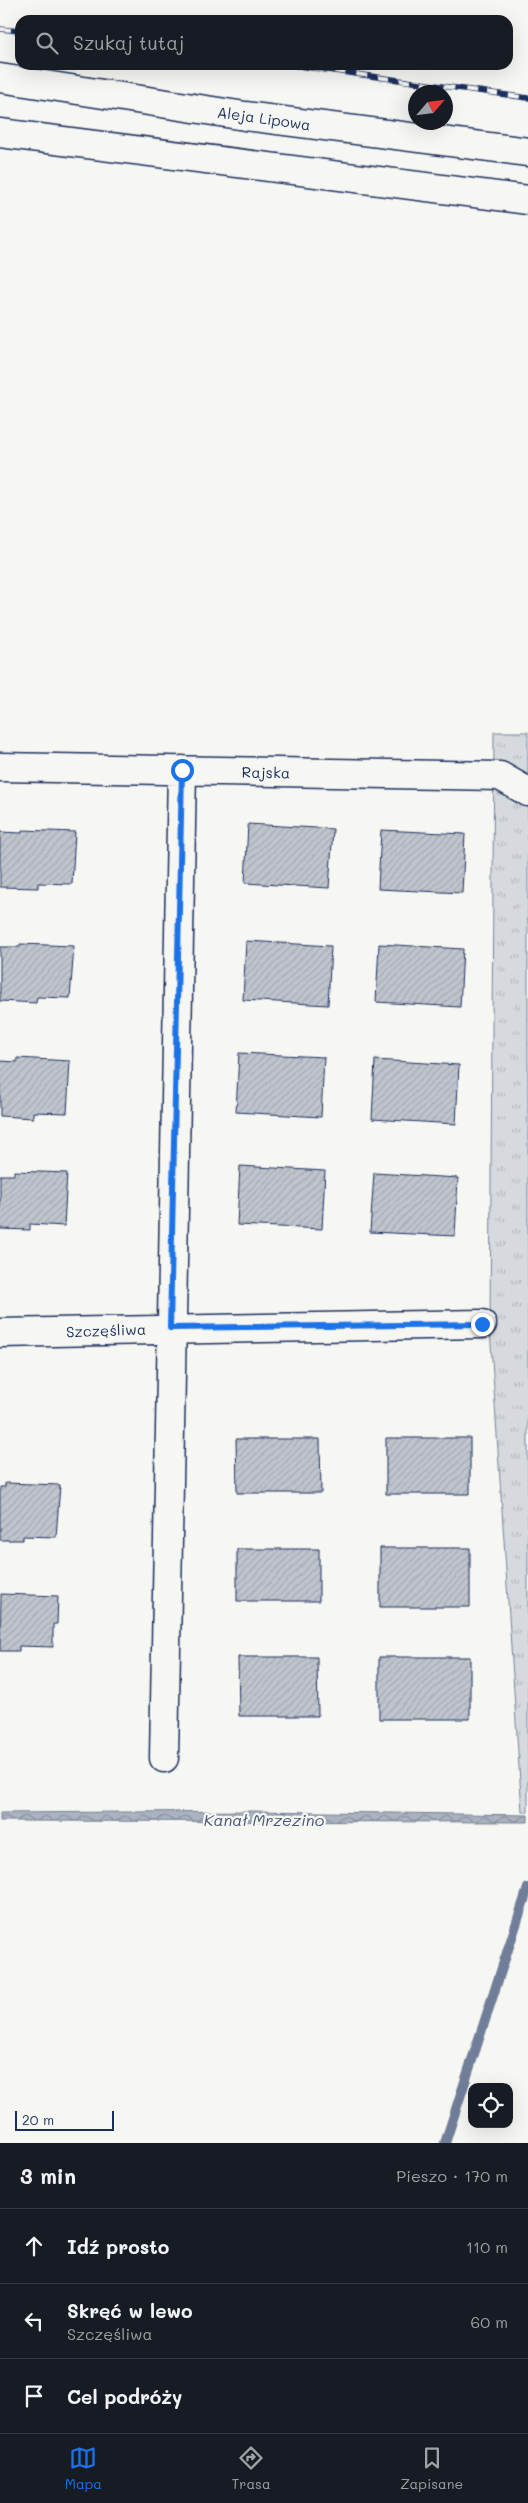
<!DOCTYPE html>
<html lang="pl">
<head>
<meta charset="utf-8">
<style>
	body { margin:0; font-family:Mali,sans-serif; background:#242831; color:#f1f3f6 }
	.controls { position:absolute; right:15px; bottom:15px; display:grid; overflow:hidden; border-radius:10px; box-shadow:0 5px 20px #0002 }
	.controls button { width:45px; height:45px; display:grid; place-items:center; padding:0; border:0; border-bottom:1px solid #363941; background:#171b24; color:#f1f3f6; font:25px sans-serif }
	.compass { position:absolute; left:408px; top:85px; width:45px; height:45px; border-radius:50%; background:#171b24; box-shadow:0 5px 20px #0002; rotate:62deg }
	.scale { position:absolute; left:15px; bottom:12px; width:99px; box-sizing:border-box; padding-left:5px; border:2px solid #1b2f5e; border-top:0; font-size:14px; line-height:18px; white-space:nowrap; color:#1b2f5e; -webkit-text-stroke:4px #f6f6f2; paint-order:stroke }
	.stop { position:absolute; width:15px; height:15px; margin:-11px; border:4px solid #1a73e8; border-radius:50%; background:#fff }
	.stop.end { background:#1a73e8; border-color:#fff; box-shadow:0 1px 5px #0008 }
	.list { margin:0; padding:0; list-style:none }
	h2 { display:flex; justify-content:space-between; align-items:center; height:65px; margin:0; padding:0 20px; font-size:21px }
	h2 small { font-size:16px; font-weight:400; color:#9ea1a6 }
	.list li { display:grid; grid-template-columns:32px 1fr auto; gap:15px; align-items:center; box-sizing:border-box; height:75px; padding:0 20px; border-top:1px solid #363941 }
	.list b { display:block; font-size:19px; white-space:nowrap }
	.list p { margin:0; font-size:16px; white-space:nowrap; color:#9ea1a6 }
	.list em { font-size:16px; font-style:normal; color:#9ea1a6 }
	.icon { flex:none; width:28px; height:28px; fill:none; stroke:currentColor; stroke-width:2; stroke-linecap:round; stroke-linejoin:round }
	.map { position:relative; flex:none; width:528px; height:2143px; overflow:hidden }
	.search { position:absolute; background:#171b24; box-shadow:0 5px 20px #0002; left:15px; right:15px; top:15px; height:55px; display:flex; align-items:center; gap:12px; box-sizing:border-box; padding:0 18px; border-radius:15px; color:#9ea1a6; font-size:19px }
	.sheet { height:290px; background:#171b24 }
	nav { display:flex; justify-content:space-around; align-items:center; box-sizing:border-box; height:70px; border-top:1px solid #363941; background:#171b24; font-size:14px; color:#9ea1a6 }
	nav a { display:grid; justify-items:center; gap:2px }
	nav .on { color:#1a73e8 }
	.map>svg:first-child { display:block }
	.grass { fill:url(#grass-tufts); stroke:#78849e }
	.water { fill:url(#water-waves); stroke:#717e99 }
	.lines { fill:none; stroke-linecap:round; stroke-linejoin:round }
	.stream { stroke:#717e99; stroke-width:10 }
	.building { fill:url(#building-hatch); stroke:#1b2f5e }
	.minor-casing { stroke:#1b2f5e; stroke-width:31 }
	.minor { stroke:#f6f6f2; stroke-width:28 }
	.rail-casing { stroke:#1b2f5e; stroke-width:5.5 }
	.rail { stroke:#f6f6f2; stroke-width:4; stroke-dasharray:11; stroke-linecap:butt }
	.route { stroke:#1a73e8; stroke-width:6 }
	.labels { text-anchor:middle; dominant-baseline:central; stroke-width:4.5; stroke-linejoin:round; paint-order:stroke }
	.street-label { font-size:15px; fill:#1b2f5e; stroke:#f6f6f2 }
	.water-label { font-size:16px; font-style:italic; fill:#46567b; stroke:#f6f6f2 }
</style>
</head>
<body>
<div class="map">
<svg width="528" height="2143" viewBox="0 0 528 2143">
	<defs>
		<pattern id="grass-tufts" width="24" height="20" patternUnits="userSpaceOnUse" patternTransform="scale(1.25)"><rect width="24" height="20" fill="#d6d9dd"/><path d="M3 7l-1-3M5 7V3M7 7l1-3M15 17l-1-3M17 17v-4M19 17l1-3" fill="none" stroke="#b7bbc0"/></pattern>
		<pattern id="water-waves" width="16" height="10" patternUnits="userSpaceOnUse" patternTransform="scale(1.25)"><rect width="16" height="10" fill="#abb2c0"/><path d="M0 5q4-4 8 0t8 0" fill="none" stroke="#8a919f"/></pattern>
		<pattern id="building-hatch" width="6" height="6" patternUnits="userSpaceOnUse" patternTransform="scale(1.25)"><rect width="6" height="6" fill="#c0c4cd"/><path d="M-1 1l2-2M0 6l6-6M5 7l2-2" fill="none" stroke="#a4a9b2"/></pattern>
	</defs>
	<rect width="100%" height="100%" fill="#f6f6f2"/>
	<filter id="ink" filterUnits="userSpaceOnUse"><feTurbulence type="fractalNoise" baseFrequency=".02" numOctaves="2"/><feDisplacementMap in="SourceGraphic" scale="10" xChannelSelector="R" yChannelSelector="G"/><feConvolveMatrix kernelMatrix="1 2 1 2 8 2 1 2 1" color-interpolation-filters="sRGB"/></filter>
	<g filter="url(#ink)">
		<path class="grass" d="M494 732H528V1812H522L490 1329Z"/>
		<path class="water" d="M252 1811 528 1815V1822L0 1821V1813Z"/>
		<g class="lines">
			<path class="stream" d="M445 2143 528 1888"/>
		</g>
		<path class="building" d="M248 824 333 829 329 888 245 883Z
			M22 830 75 832 72 884 38 883V888L0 887V832L22 833Z
			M381 830 465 834 462 893 378 889Z
			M246 941 331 946 328 1005 243 1000Z
			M20 944 74 946 70 998 37 997 36 1003 0 1001V947H20Z
			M379 944 463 949 460 1007 376 1002Z
			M239 1053 324 1057 321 1117 236 1112Z
			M17 1058 70 1061 67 1113 33 1112V1118L0 1116V1061L17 1062Z
			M375 1060 459 1065 456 1124 372 1119Z
			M240 1166 325 1171 322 1229 237 1225Z
			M14 1171 67 1173 64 1226 30 1224V1230L0 1229V1175H14Z
			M374 1173 458 1178 455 1236 370 1232Z
			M386 1438H470V1494H386Z
			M236 1439H320L321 1493H237Z
			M5 1483 60 1485 56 1537 23 1536V1540H0V1487H5Z
			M380 1548H470V1607H380Z
			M237 1549H319V1601H237Z
			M1 1594 58 1596 57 1624H53V1647L19 1646V1651H0Z
			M238 1657H317L318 1716H239Z
			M379 1657H470V1719H379Z"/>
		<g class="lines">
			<defs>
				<path id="minor" d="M0 78 245 116 528 152
					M0 133 528 200
					M0 767 500 776 528 792
					M0 1333 482 1324
					M164 1758 182 770"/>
			</defs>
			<use href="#minor" class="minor-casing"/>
			<use href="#minor" class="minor"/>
			<defs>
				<path id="rail" d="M0 29 20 31
					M291 65 528 98"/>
			</defs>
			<use href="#rail" class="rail-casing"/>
			<use href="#rail" class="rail"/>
		</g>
	</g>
	<g class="lines" filter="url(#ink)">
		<path class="route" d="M182 770 170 1328 482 1324"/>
	</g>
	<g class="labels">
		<g class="street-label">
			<text transform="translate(264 118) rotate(8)">Aleja Lipowa</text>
			<text transform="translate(266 772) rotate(1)">Rajska</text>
			<text transform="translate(106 1330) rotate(-2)">Szczęśliwa</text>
		</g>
		<g class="water-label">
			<text x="264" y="1819">Kanał Mrzezino</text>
		</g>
	</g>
</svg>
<div class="controls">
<button><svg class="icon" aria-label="locate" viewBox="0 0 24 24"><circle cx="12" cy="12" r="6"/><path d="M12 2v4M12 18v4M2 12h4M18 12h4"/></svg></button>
</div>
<svg class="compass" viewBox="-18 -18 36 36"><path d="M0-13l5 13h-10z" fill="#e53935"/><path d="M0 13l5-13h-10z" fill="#9ea1a6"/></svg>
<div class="scale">20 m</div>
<div class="stop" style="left:182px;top:770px"></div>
<div class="stop end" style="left:482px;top:1324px"></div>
<div class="search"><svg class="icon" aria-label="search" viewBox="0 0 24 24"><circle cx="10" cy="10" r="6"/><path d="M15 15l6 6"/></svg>Szukaj tutaj</div>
</div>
<section class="sheet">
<h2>3 min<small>Pieszo · 170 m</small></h2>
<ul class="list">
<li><svg class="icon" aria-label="ahead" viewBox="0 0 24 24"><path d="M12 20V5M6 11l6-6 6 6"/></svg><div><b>Idź prosto</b></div><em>110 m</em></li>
<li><svg class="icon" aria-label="left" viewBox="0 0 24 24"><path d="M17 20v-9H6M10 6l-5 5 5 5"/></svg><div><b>Skręć w lewo</b><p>Szczęśliwa</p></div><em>60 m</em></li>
<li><svg class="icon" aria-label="arrive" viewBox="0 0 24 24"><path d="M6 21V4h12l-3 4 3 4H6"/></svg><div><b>Cel podróży</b></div></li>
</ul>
</section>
<nav>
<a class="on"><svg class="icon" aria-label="map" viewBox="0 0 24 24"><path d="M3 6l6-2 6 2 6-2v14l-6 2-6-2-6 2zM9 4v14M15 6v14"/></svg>Mapa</a>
<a><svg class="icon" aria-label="directions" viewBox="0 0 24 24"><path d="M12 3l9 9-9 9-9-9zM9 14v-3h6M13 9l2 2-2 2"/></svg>Trasa</a>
<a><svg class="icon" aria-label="saved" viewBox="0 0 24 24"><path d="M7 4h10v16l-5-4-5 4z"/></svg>Zapisane</a>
</nav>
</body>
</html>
